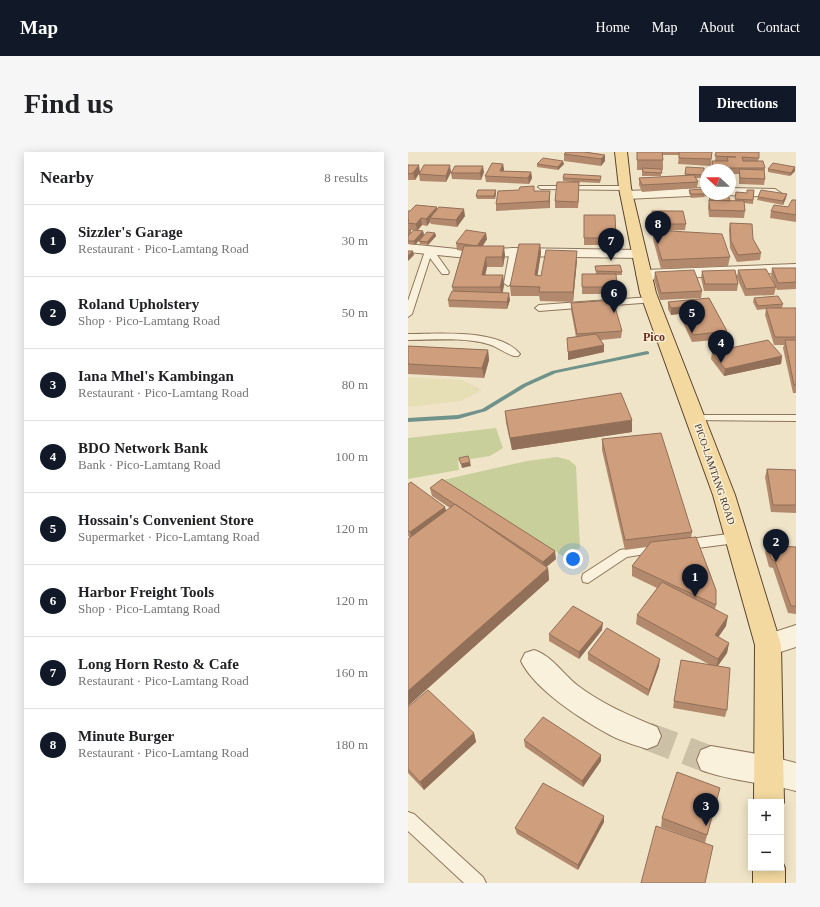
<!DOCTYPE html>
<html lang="en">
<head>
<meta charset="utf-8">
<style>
	body { margin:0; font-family:"Times New Roman",serif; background:#f6f6f6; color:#202124 }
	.controls { position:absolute; right:12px; bottom:12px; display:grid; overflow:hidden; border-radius:0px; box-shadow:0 2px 10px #0003 }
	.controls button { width:36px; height:36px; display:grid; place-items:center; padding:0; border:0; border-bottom:1px solid #e0e0e0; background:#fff; color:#202124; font:20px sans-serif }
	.compass { position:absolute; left:292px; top:12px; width:36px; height:36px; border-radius:50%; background:#fff; box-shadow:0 2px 10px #0003; rotate:292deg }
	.you { position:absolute; left:165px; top:407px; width:14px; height:14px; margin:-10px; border:3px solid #fff; border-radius:50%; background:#1a73e8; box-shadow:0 0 0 6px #1a73e833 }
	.badge { display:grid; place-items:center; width:26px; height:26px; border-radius:50%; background:#111827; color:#fff; font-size:13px; font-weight:700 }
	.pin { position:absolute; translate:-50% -33px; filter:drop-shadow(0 1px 2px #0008) }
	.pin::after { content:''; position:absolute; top:21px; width:14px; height:12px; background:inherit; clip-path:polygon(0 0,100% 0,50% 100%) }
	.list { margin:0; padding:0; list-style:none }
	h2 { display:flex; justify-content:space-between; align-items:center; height:52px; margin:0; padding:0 16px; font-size:17px }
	h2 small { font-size:13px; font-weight:400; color:#757577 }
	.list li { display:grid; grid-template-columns:26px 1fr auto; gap:12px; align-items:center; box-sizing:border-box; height:72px; padding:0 16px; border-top:1px solid #e0e0e0 }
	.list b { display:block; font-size:15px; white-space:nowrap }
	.list p { margin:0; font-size:13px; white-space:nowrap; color:#757577 }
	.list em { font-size:13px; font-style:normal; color:#757577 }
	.map { position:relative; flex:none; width:388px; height:731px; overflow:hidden; border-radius:0px }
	header { display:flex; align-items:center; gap:24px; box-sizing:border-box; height:56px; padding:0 20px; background:#111827; color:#fff }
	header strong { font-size:19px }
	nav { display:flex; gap:22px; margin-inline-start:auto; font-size:14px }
	.intro { display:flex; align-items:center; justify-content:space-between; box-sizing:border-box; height:96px; padding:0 24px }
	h1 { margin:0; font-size:28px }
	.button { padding:10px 18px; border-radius:0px; background:#111827; color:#fff; font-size:14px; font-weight:700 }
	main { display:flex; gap:24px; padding:0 24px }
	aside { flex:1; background:#fff; border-radius:0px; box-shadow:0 2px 10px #0003 }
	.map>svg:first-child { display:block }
	.farmland { fill:#e6deb5 }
	.green { fill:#c9cf9b }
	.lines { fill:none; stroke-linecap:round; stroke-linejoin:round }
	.stream { fill:#6f938a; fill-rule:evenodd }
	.street-tunnel { stroke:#ccc0a6; stroke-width:28; stroke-dasharray:28 14; stroke-linecap:butt }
	.lane-casing { stroke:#8d765c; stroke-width:2 }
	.street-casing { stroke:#8d765c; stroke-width:2 }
	.primary-casing { stroke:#5b4430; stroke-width:2 }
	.lane { fill:#faf1dc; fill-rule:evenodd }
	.street { fill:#faf1dc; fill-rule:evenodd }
	.primary { fill:#f3d9a0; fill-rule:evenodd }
	.wall { fill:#b2896c }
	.shaded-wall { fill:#916f58 }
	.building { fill:#cf9f7d; stroke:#916f58 }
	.labels { text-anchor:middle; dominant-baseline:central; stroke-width:3; stroke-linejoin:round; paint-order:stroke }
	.street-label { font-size:10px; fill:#3d2e20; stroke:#f7eed8 }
	.far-district-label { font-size:12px; font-weight:bold; fill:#6b2e1e; stroke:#f7eed8 }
</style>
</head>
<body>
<header>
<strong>Map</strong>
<nav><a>Home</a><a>Map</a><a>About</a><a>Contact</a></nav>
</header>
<div class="intro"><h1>Find us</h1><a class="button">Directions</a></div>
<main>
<aside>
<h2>Nearby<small>8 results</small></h2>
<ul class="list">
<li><span class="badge">1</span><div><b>Sizzler's Garage</b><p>Restaurant · Pico-Lamtang Road</p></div><em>30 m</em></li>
<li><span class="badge">2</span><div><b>Roland Upholstery</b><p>Shop · Pico-Lamtang Road</p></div><em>50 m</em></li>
<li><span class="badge">3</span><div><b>Iana Mhel's Kambingan</b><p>Restaurant · Pico-Lamtang Road</p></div><em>80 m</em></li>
<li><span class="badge">4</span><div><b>BDO Network Bank</b><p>Bank · Pico-Lamtang Road</p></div><em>100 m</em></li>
<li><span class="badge">5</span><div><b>Hossain's Convenient Store</b><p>Supermarket · Pico-Lamtang Road</p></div><em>120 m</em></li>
<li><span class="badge">6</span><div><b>Harbor Freight Tools</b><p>Shop · Pico-Lamtang Road</p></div><em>120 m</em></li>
<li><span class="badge">7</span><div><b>Long Horn Resto &amp; Cafe</b><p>Restaurant · Pico-Lamtang Road</p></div><em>160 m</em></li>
<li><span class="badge">8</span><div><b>Minute Burger</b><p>Restaurant · Pico-Lamtang Road</p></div><em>180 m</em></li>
</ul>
</aside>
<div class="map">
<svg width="388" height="731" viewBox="0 0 388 731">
	<rect width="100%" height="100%" fill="#f0e4c8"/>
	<path class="farmland" d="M0 225 54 228 74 238 53 249 0 255Z"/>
	<path class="green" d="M88 276 95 296 82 304 50 309 51 318 0 327V286Z
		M149 305 161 308 168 314 172 396 158 406 35 328 119 309Z"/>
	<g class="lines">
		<path class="stream" d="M239 199 241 200V202L148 221 119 234 78 259 50 267 0 270V266L50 263 74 257 115 232 144 219Z"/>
		<path class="street-tunnel" d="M239 584 303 608"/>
		<defs>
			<path id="lane" d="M131 34H217L220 36 217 38 133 37 130 35Z
				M18 96H24L41 120 40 122H34L22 106 4 162 0 165V149Z
				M102 98 109 100 104 131 100 134 96 131Z
				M243 145 247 148 246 150 131 159 127 156 131 153Z
				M0 182C30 182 91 176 112 202L110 204C103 206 89 194 80 192 54 185 26 188 0 188Z
				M288 263H388V269L284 268 283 266Z
				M328 381 332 383 334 386 332 389 328 391 274 398 270 396 268 393 270 390 274 388Z
				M251 391 255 393 257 396 255 399 219 405 180 431 175 430 174 426 175 422 212 398Z
				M0 660 6 662 75 725 78 731H56L0 679Z"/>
			<path id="street" d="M298 36V42L303 43 218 47 212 43 218 39Z
				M322 36 367 37 373 41 367 45 317 43 322 42Z
				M0 92 59 98 105 96 231 98 236 99 238 102 236 105 231 106 105 104 59 106 0 100Z
				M388 112V120L236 128 231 126 228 123 231 120 236 118Z
				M388 473V495L360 504 351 501 347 493 351 485Z
				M126 498C144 504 154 521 169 533 192 551 222 564 249 575L253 584 249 593 239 597C227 593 213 589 202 583 174 568 126 537 113 509L117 501Z
				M303 594 361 604 388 611V639C358 631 321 629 293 618L289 608 293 598Z"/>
			<path id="primary" d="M207 0H219L223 36 248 141 327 343 373 493 376 650 373 657V650H346L347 493 305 343 232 141 211 36Z
				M373 707 377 716V731H345V716H373Z"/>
		</defs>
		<use href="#lane" class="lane-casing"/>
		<use href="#street" class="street-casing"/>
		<use href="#primary" class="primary-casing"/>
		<use href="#lane" class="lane"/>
		<use href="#street" class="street"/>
		<use href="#primary" class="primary"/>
	</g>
	<path class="wall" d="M158 0H187H179L197 3V9L193 14 156 9V2Z
		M229 0H304L303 14 270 12 271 3H255V18H253V24H234V18H229Z
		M308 0 351 6 350 9 357 16 356 22 357 27 356 33 331 32V22H324L325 28 324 34H322V18L303 17 304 9H307Z
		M95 12 96 19 123 20 124 26 121 32 78 30 77 24Z
		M129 12H156L150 18 129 15Z
		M0 13 12 20 7 28H0Z
		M387 15V19L382 24 360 20V17Z
		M296 16 295 26H288L290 30 289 36 234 40 231 33V26L277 24V22Z
		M43 20 38 30 12 29 11 22Z
		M76 20 73 28 44 27 43 21Z
		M155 26 193 27 192 31 171 30 170 56H147V49L165 30 155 29Z
		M281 38 297 42 296 45 283 46 281 41Z
		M346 38 345 52 336 51 337 59 336 66 301 65 300 55 301 48V42H320L322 49H327L328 40 339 41Z
		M127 39H142V56L88 59V52Z
		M88 41 87 47H69L68 44Z
		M350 45 378 46 375 53 349 48Z
		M388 48V70L362 66 363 59 380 55Z
		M29 57 57 64 49 75 23 72 22 70 19 74 14 73 10 78 15 79 16 83 7 93 0 92V78L4 80 5 78H0V59Z
		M244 59 278 72 277 78 253 79 322 105 320 114 253 117 245 87V79L243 66Z
		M176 63 208 86V93H176Z
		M322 71 345 87 353 101 352 108 329 110 322 96 321 78Z
		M27 81 28 84 20 93 12 92 11 89Z
		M79 87 75 94 97 103 95 115H79L77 123H95L96 133 94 141 102 148 99 157 41 155 40 148 45 139 44 135 54 99 49 98 48 91Z
		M132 92 133 101 129 124H133L169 108 165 150 132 149 131 144H103L102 134Z
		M187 114 214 120V123H208L209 142H174V122H188Z
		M364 116H388V137L369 138 363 124Z
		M330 118 368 135 366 143 337 144 329 126Z
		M294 119 330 132 329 139H296L293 126Z
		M247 120 294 139 293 146 252 148 246 127Z
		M301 146 319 179 318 187 284 190 271 162 263 163 260 157V150Z
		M346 146 375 152 374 156H388V241H385L375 196 376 193H366L357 163 358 157 349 158 345 150Z
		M163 151 214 179 213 186 193 188 196 193V200L160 208 168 185 163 158Z
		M0 194 80 198 81 208 76 226 0 222Z
		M304 200 374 204 373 212 316 224 303 207Z
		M97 259 224 280 104 298 98 271Z
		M194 287 284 380 283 386 308 453 307 457 318 474 310 485 321 491 319 501 310 514 319 558 317 565 265 556 266 549 302 513 228 472 229 463 249 436 224 424V414L239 395 217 398 194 298Z
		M359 317 388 318V361L363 360 357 325Z
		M0 332 37 355 38 359 42 356 24 344 22 336 148 407 138 415 140 416 141 428 0 554V387L2 386 0 384Z
		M359 393 388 395V462L380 461 365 416 361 415 357 400Z
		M194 478 171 507 141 489V482Z
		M180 501 251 514 240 544 180 508Z
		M0 555 66 581 68 590 16 638 0 621Z
		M116 588 193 609 175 635 117 595Z
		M312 636 297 691 253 675 254 666Z
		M196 670 170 718 109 682 107 676Z"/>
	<path class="shaded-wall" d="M197 3V9L193 14V7Z
		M155 9 156 12 150 18V15Z
		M95 12 96 18 93 25 92 19Z
		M11 13 12 20 7 28 5 21Z
		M42 13 43 20 38 30V24Z
		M75 14 76 20 73 28 72 21Z
		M387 15V19L382 24 383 21Z
		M123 20 124 26 121 32 120 26Z
		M171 30V36L170 56V50Z
		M88 38V41L87 47 86 44Z
		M142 39V56L141 49Z
		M379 42 378 46 375 53V49Z
		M29 55 30 62 22 66V70L19 74 18 67Z
		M56 57 57 64 49 75 48 68Z
		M13 66 14 73 9 79 8 72Z
		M15 79 16 83 7 93 6 89Z
		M27 81 28 84 20 93 19 90Z
		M78 81 79 87 70 100 69 94Z
		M132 92 133 101 128 133 127 123Z
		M96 94 97 103 95 115 94 105Z
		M5 99 6 103 0 109V104Z
		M169 99V108L165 150V140Z
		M78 105 79 115 75 133 74 123Z
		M95 123 96 133 94 145 92 135Z
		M101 141 102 148 99 157V150Z
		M272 155 271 162 263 163V156Z
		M196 193V200L160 208V200Z
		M80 198 81 208 76 226 74 216Z
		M374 204 373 212 316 224 317 217Z
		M224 268V280L104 298 102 286Z
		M62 310 63 314 54 316 53 312Z
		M37 355 39 363 4 387 2 380Z
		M147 399 148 407 136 417 135 410Z
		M140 416 141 428 0 554V539Z
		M320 464 318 474 305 493 307 483Z
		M195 471 194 478 171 507V500Z
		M321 491 319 501 308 516 310 507Z
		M252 507 251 514 240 544 241 538Z
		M66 581 68 590 16 638 12 630Z
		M193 603V609L175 635 174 629Z
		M196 664V670L170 718V713Z"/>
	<path class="building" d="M158 0H176L197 3 193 7 156 2Z
		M229 0H254L255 8H229Z
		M271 0H304L303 7 271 6Z
		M308 0H351V6L334 5 335 9H355L357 16H305L304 9H320L319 5H328L307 4Z
		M135 6 155 9 150 15 129 12Z
		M84 11 95 12 92 19 123 20 120 26 77 24Z
		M365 11 387 15 383 21 360 17Z
		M0 13H11L5 21 0 22Z
		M16 13H42L38 24 11 22Z
		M47 14H75L72 21H43Z
		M278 15 296 16V23L277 22Z
		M234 16 253 17 254 21 235 20Z
		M301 17 323 18 325 28H322V18H301Z
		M331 17 356 18 357 27 332 26Z
		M156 22 193 24 192 28 155 26Z
		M286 23 290 30 234 33 231 26Z
		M149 30H171L170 50 147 49Z
		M126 34V39H142L141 49 88 52 90 39 111 38 112 35Z
		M295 37 297 42H283L281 38Z
		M70 38H88L86 44H68Z
		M339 38H346L345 48 327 47 328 40 339 41Z
		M353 38 379 42 375 49 350 45Z
		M301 42H320L322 49 302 48Z
		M301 48 336 49 337 59 302 58Z
		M384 48H388V63L363 59 366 53 380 55Z
		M8 53 29 55 18 67 13 66 8 72 0 71V69L1 68H0V59H2Z
		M31 55 56 57 48 68 22 66Z
		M244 59H275L278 72H245Z
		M176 63H207L208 86H176Z
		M322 71 344 72 345 87 353 101 330 103 323 89Z
		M0 78H3L0 82Z
		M6 78 15 79 6 89H0V84Z
		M58 78 78 81 69 94 48 91Z
		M245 78 314 82 322 105 254 108Z
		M19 80 27 81 19 90 11 89Z
		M111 92H132L127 123 133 124 138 98 169 99 165 140H131L132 135 102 134Z
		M56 94H96L94 105H78L74 123H95L92 135H44Z
		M0 99H5L0 104Z
		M212 113 214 120 188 119 187 114Z
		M364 116H388V130L370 131Z
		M358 117 368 135 338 137 330 118Z
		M286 118 294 139 253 141 247 120Z
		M327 118 330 132H297L294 119Z
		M174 122H208L209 135H174Z
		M44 139 101 141 99 150 40 148Z
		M370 144 375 152 350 154 346 146Z
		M301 146 319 179 285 183 272 155 263 156 260 150Z
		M205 148 214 179 169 182 163 151Z
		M358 156H388V185H367Z
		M188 182 196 193 160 200 159 186Z
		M360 188 374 204 317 217 304 200Z
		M377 188H388V233H386Z
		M0 194 80 198 74 216 0 212Z
		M213 241 224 268 102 286 97 259Z
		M253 281 284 380 217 388 194 287Z
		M60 304 62 310 53 312 51 306Z
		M359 317 388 318V353H365Z
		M34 327 147 399 135 410 22 336Z
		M3 330 37 355 2 380 0 378V332Z
		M47 352 140 416 0 539V387Z
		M288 385 308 438V453L224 414 243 390Z
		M359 393 388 395V454H383L367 409 363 407Z
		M254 430 320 464 307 483 321 491 310 507 229 463Z
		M165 454 195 471 171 500 141 482Z
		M199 476 252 507 241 538 180 501Z
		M273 508 322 516 319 558 266 549Z
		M20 538 66 581 12 630 0 617V555Z
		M135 565 193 603 174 629 116 588Z
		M269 620 312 636 299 683 254 666Z
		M135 631 196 664 170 713 107 676Z
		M248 674 305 694 297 731H233Z"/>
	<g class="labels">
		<g class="street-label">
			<text transform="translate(307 322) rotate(71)">PICO-LAMTANG ROAD</text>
		</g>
		<g class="far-district-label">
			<text x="246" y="185">Pico</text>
		</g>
	</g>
</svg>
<div class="controls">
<button>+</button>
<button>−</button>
</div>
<svg class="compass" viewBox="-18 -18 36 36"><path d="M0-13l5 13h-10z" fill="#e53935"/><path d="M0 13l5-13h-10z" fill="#757577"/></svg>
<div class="you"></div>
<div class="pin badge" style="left:287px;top:445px">1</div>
<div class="pin badge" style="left:368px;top:410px">2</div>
<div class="pin badge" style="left:298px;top:674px">3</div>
<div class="pin badge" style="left:313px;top:211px">4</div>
<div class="pin badge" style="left:284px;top:181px">5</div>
<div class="pin badge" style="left:206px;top:161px">6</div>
<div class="pin badge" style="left:203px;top:109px">7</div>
<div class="pin badge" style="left:250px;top:92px">8</div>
</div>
</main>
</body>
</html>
